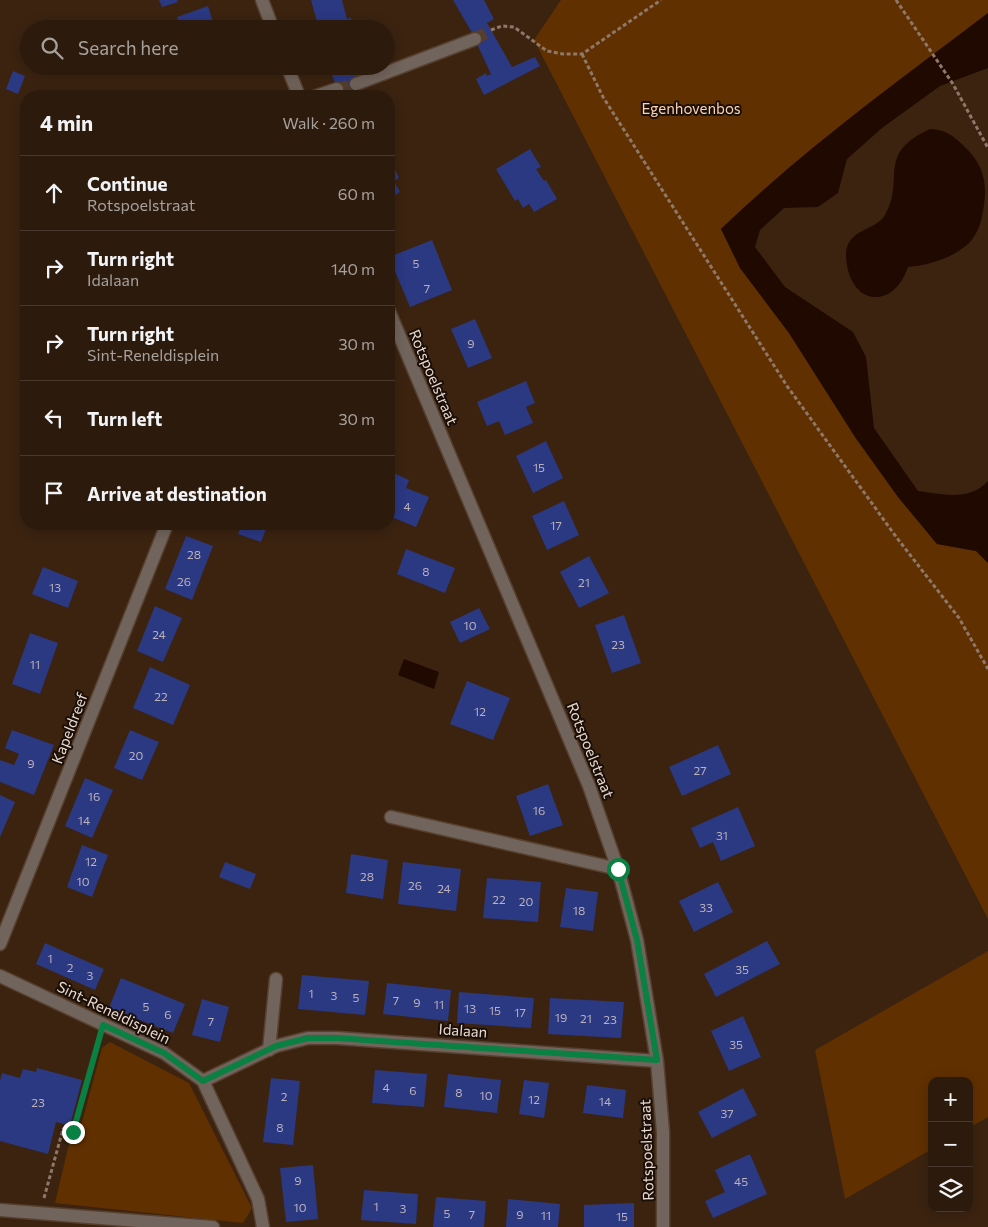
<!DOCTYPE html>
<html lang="en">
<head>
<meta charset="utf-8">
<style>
	body { margin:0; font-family:Commissioner,sans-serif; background:#342315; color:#f1f3f6 }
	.controls { position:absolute; right:15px; bottom:15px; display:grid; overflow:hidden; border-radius:10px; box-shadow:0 2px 12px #0003 }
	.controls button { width:45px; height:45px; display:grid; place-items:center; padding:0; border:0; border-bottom:1px solid #48382d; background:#2c1a0c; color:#f1f3f6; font:25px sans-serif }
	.stop { position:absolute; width:15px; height:15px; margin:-11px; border:4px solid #0b8043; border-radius:50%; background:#fff }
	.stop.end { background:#0b8043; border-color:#fff; box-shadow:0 1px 5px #0008 }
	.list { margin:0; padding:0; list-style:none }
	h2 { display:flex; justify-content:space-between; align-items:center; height:65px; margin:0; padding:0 20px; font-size:21px }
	h2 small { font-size:16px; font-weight:400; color:#a6a19d }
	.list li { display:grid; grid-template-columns:32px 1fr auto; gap:15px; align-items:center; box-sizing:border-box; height:75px; padding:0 20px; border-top:1px solid #48382d }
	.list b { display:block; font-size:19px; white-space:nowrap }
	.list p { margin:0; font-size:16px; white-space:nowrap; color:#a6a19d }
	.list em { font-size:16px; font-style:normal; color:#a6a19d }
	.icon { flex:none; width:28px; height:28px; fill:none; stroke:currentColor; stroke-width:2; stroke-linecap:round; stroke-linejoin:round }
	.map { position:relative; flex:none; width:988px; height:1227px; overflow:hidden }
	.search { position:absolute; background:#2c1a0c; box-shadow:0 2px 12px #0003; left:20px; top:20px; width:375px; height:55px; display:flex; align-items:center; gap:12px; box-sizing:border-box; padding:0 18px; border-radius:28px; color:#a6a19d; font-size:19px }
	.panel { position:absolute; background:#2c1a0c; box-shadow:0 2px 12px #0003; left:20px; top:90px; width:375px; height:440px; border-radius:20px }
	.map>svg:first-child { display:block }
	.green { fill:#613000 }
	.water { fill:#200900 }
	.building { fill:#2b3882 }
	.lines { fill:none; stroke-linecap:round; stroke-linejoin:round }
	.minor-tunnel { stroke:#553e2c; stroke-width:12; stroke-dasharray:12 6; stroke-linecap:butt }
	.minor-casing { stroke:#57402e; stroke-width:15 }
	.path { stroke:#8d7869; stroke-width:3; stroke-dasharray:4 2.5; stroke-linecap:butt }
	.minor { stroke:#71645c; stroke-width:12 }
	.route { stroke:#0b8043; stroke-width:6 }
	.labels { text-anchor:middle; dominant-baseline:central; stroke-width:4; stroke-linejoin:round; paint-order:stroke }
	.number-label { font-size:12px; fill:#bab1bb }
	.park-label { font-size:15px; fill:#fcd1b4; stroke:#1a0f08 }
	.street-label { font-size:15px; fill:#ead9ce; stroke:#1a0f08 }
</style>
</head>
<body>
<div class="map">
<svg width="988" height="1227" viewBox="0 0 988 1227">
	<rect width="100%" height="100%" fill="#3b2310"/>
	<path class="green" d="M561 0H988V13C897 82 804 149 721 229L740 268 789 333 855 437 898 497 937 544 976 551 988 563V919L534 40Z
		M988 951V1117L969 1128V1081H932V1149L845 1199 815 1050Z
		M110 1042 189 1083 252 1208 243 1223 55 1203 71 1135 78 1137 102 1048Z"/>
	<path class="water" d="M988 13V68L940 86 882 128 847 159 838 193 818 207 784 208 760 230 755 247 785 287 853 332 866 357 874 428 918 491C942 494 969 502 988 481V563L976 551 937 544 898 497 855 437 789 333 740 268 721 229C804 149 897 82 988 13Z
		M930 129C946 130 952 135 963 145 988 168 988 190 981 221 979 228 974 239 968 244 952 258 930 265 908 267 893 311 849 306 846 257 845 228 875 232 885 215 906 179 875 154 930 129Z
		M404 659 439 672 434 689 398 675Z"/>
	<path class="building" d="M159 0H177L178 2 162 7Z
		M311 0H342L347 19 351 18 354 29H319Z
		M453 0H484L494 19 487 23 512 67 535 57 540 66 484 95 476 79 486 73 487 76 491 74 471 31Z
		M208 6 215 29H180L177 17Z
		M193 66H220V67L195 75Z
		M328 66H366L361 68 364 75 353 78 361 96H341Z
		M13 71 25 76 18 94 6 89Z
		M530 149 541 167 536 169 544 181 546 180 557 199 534 212 529 204 523 208 518 199 515 201 496 169Z
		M389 156 399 178 394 181 400 192 390 198Z
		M432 240 452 290 410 307 389 257Z
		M475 319 492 358 468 368 451 329Z
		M526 381 535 403 526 407 533 423 505 435 499 421 487 426 477 402Z
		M546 441 563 478 533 493 516 456Z
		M389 471 409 480 406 488 429 497 416 527 389 516Z
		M564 501 579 535 547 550 532 516Z
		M242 524H268L261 542 238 534Z
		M186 536 213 546 192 600 165 589Z
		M406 549 455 568 445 593 397 574Z
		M589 556 609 593 579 608 560 572Z
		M43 567 78 581 68 608 32 594Z
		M155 606 182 618 163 662 137 651Z
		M479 608 490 629 460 643 450 622Z
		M624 615 641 663 612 673 595 625Z
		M30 633 58 643 40 694 12 684Z
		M150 667 190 685 173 725 133 708Z
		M467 681 510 698 493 740 450 724Z
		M12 730 54 745 34 795 0 782V760L14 765 19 754 5 748Z
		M130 730 159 742 142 780 114 768Z
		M718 745 731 774 682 796 669 767Z
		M85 778 113 790 92 838 65 826Z
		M548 784 563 825 530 836 516 796Z
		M0 795 15 802 0 837Z
		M738 807 755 846 721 861 713 842 700 848 691 828Z
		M82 845 108 855 92 897 67 887Z
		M351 854 388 860 383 899 346 893Z
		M225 862 256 874 250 889 219 877Z
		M403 862 461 869 456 911 398 904Z
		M487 878 541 882 538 922 483 918Z
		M718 882 733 912 694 932 679 901Z
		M566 888 598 892 593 931 560 927Z
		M767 941 780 964 716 997 704 974Z
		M45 943 104 969 95 990 36 964Z
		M302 975 369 981 365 1015 298 1009Z
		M121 978 185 1004 173 1033 109 1008Z
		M387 983 451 990 448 1021 383 1014Z
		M459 992 534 998 531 1028 457 1023Z
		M550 998 624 1002 621 1038 548 1034Z
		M202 999 229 1007 220 1042 192 1035Z
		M743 1016 761 1057 729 1071 711 1031Z
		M37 1068 82 1080 70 1126 56 1122 48 1154 0 1141V1081L2 1073 20 1078 23 1069 36 1072Z
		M375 1070 427 1074 424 1107 372 1103Z
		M448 1074 501 1080 497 1113 444 1107Z
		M271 1078 300 1081 293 1145 263 1142Z
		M524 1080 549 1083 544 1118 519 1114Z
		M587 1085 626 1090 623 1118 583 1113Z
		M743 1088 757 1115 712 1138 698 1112Z
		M750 1154 767 1194 713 1218 705 1201 725 1192 715 1170Z
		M313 1165 318 1219 286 1222 280 1168Z
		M364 1190 418 1194 416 1224 361 1220Z
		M436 1197 486 1201 484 1227H433Z
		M508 1199 560 1204 558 1227H506Z
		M634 1203V1227H584V1205Z"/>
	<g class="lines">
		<path class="minor-tunnel" d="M475 39 491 30
			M337 89 356 84"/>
		<defs>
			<path id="minor" d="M262 0 273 29
				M287 66 299 96
				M356 84 475 39
				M316 96 337 89
				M389 311 589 786 618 869 637 940 657 1061 663 1132V1227
				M391 817 618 869
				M0 944 167 524
				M0 976 164 1053 203 1081 258 1199 263 1227
				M269 1050 276 979
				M203 1081 276 1046 308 1038H337L657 1061
				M0 1210 213 1227"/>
		</defs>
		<use href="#minor" class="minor-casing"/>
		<path class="path" d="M896 0 953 84 988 148
			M491 30 502 26 514 27 547 51 563 54H582L661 0
			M582 54 603 97 787 386 897 538 959 618 988 669
			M44 1198 63 1129 73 1132 99 1040"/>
		<use href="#minor" class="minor"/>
	</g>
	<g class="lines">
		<path class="route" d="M73 1132 103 1025 164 1053 203 1081 276 1046 308 1038H337L657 1060 637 940 618 869"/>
	</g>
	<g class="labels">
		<g class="number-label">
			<text x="416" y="263">5</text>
			<text x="427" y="288">7</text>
			<text x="471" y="343">9</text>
			<text x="539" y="467">15</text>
			<text x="407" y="506">4</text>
			<text x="556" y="525">17</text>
			<text x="194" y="554">28</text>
			<text x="426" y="571">8</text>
			<text x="184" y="581">26</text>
			<text x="584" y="582">21</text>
			<text x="55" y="587">13</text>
			<text x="470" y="625">10</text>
			<text x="159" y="634">24</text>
			<text x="618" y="644">23</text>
			<text x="35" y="664">11</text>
			<text x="161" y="696">22</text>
			<text x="480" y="711">12</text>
			<text x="136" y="755">20</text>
			<text x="31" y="763">9</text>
			<text x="700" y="770">27</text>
			<text x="94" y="796">16</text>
			<text x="539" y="810">16</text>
			<text x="84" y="820">14</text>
			<text x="722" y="835">31</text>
			<text x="91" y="861">12</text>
			<text x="367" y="876">28</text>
			<text x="83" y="881">10</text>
			<text x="415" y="885">26</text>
			<text x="444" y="888">24</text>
			<text x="499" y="899">22</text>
			<text x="526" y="901">20</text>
			<text x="706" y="907">33</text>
			<text x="579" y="910">18</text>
			<text x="50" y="958">1</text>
			<text x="70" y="967">2</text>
			<text x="742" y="969">35</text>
			<text x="90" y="975">3</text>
			<text x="311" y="993">1</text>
			<text x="334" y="995">3</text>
			<text x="356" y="997">5</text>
			<text x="396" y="1000">7</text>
			<text x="417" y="1002">9</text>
			<text x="439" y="1004">11</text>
			<text x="146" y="1006">5</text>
			<text x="470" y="1008">13</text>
			<text x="495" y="1010">15</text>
			<text x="520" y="1012">17</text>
			<text x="168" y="1014">6</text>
			<text x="561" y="1017">19</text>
			<text x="586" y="1018">21</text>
			<text x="610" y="1019">23</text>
			<text x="211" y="1021">7</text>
			<text x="736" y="1044">35</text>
			<text x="386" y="1087">4</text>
			<text x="413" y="1090">6</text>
			<text x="459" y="1092">8</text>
			<text x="486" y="1095">10</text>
			<text x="284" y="1096">2</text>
			<text x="534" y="1099">12</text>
			<text x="605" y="1101">14</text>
			<text x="38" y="1102">23</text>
			<text x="727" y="1113">37</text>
			<text x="280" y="1127">8</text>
			<text x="298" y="1180">9</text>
			<text x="741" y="1181">45</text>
			<text x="376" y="1206">1</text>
			<text x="300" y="1207">10</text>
			<text x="403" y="1208">3</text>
			<text x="447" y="1213">5</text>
			<text x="472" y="1214">7</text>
			<text x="520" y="1214">9</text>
			<text x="546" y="1215">11</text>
			<text x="622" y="1216">15</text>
		</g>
		<g class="park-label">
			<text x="691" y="108">Egenhovenbos</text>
		</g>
		<g class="street-label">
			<text transform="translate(434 377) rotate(67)">Rotspoelstraat</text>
			<text transform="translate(69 728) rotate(-69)">Kapeldreef</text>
			<text transform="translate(591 750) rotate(68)">Rotspoelstraat</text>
			<text transform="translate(114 1012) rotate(26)">Sint-Reneldisplein</text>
			<text transform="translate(463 1030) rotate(4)">Idalaan</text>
			<text transform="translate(646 1150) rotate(-92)">Rotspoelstraat</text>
		</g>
	</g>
</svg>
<div class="controls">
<button>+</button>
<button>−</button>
<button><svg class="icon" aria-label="layers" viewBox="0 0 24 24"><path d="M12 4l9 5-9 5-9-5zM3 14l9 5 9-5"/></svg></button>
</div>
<div class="stop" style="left:618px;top:869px"></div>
<div class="stop end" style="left:73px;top:1132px"></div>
<div class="search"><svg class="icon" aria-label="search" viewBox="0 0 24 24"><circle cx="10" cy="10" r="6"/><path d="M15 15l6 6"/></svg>Search here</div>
<section class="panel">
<h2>4 min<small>Walk · 260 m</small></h2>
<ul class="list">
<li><svg class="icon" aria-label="ahead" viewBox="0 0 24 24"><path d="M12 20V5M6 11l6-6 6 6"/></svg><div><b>Continue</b><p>Rotspoelstraat</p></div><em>60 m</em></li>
<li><svg class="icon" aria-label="right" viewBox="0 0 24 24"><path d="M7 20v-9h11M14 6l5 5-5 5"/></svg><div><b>Turn right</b><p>Idalaan</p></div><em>140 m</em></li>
<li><svg class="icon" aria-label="right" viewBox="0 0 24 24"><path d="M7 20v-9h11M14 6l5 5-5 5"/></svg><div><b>Turn right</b><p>Sint-Reneldisplein</p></div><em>30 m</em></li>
<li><svg class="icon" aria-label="left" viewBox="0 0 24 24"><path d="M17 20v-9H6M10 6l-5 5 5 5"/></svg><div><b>Turn left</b></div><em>30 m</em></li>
<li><svg class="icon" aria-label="arrive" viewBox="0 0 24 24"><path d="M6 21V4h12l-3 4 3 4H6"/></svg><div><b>Arrive at destination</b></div></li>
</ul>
</section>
</div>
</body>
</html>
